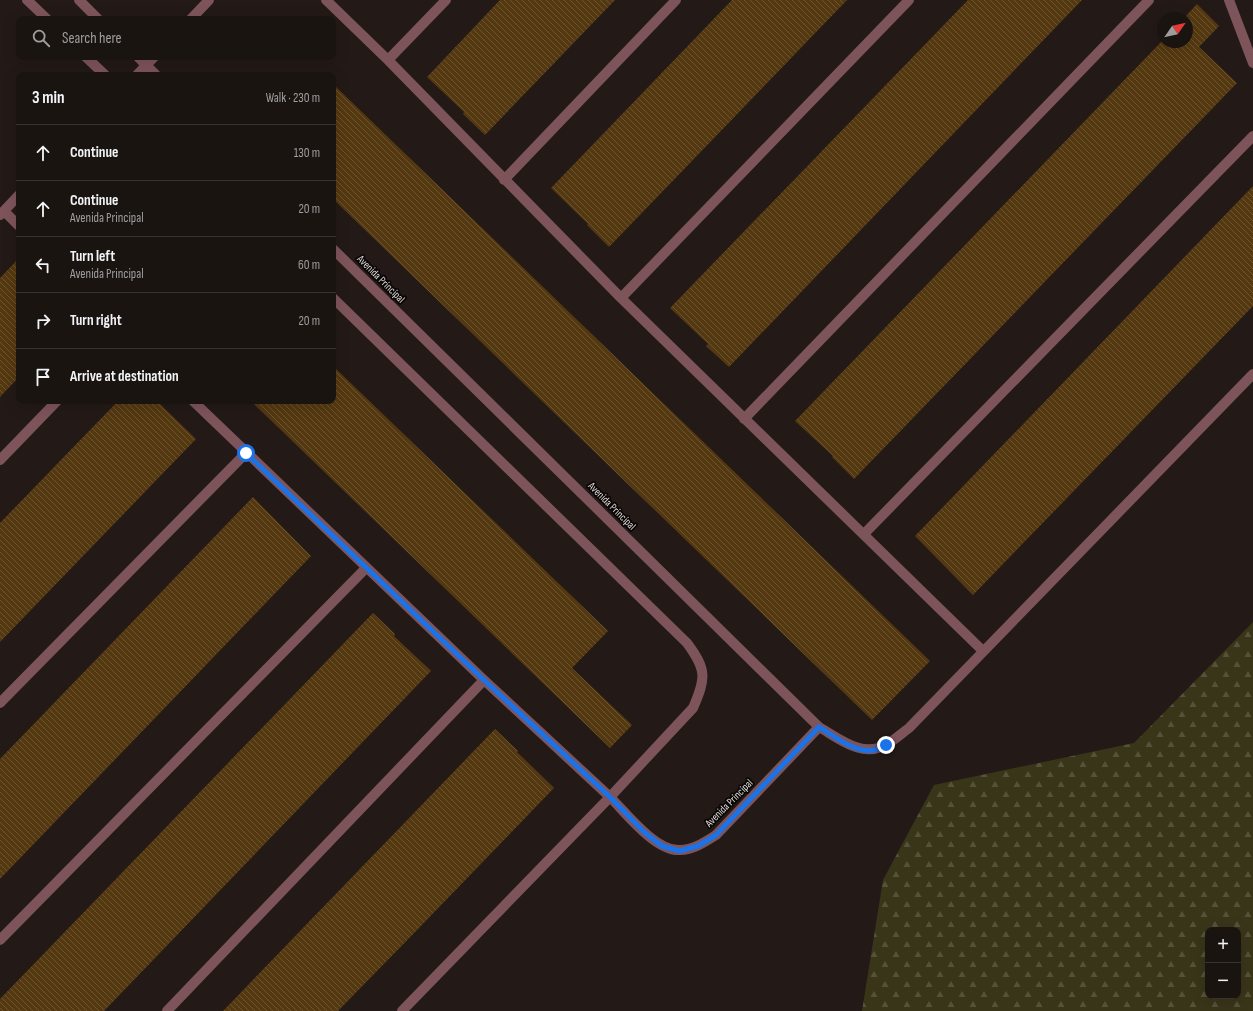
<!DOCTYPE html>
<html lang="en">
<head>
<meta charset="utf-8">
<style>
	body { margin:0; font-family:"Sofia Sans Condensed",sans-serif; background:#27211f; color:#f1f3f6 }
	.controls { position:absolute; right:12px; bottom:12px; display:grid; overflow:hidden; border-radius:8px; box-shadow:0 4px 16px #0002 }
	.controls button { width:36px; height:36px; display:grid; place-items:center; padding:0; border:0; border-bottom:1px solid #383331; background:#1a1411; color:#f1f3f6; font:20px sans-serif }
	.compass { position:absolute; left:1157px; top:12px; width:36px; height:36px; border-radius:50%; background:#1a1411; box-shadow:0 4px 16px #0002; rotate:56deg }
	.stop { position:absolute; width:12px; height:12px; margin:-9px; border:3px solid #1a73e8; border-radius:50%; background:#fff }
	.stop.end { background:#1a73e8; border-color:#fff; box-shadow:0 1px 4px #0008 }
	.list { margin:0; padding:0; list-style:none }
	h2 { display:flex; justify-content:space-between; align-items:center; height:52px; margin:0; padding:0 16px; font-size:17px }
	h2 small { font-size:13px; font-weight:400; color:#9f9e9f }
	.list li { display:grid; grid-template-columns:26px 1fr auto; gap:12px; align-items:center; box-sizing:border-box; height:56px; padding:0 16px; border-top:1px solid #383331 }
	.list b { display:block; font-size:15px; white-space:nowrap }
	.list p { margin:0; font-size:13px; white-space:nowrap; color:#9f9e9f }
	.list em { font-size:13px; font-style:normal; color:#9f9e9f }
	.icon { flex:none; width:22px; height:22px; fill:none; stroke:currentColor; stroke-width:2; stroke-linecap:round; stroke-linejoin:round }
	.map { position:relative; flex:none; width:1253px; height:1011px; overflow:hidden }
	.search { position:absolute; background:#1a1411; box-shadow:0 4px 16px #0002; left:16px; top:16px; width:320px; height:44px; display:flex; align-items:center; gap:10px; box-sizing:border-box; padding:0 14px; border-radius:8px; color:#9f9e9f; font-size:15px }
	.panel { position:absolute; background:#1a1411; box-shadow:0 4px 16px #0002; left:16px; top:72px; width:320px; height:332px; border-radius:8px }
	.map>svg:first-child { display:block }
	.forest { fill:url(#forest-firs); fill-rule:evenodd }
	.building { fill:url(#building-back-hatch) }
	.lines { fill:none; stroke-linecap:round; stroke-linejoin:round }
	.minor { stroke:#7e545b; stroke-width:10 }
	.tertiary { stroke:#7e545b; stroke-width:10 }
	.route { stroke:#1a73e8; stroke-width:5 }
	.labels { text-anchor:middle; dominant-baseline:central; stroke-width:3.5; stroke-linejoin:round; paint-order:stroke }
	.street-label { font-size:11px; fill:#dfd9d7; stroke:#090605 }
</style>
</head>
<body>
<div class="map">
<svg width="1253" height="1011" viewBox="0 0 1253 1011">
	<defs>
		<pattern id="forest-firs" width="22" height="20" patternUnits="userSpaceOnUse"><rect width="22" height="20" fill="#393519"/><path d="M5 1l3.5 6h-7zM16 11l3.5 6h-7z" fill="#55523a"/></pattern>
		<pattern id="building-back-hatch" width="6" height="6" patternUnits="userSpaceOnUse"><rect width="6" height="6" fill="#543810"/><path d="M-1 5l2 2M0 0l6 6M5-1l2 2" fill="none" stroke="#6c5432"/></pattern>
	</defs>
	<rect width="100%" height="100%" fill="#231a17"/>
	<path class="forest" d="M1253 622V1011H862L883 880 934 785 1134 743ZM1208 930H1238V996H1208Z"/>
	<path class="building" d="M500 0H615L485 135 463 114 464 112 427 77Z
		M732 0H847L609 247 587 225 588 224 551 188Z
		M968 0H1082L729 367 706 346 708 344 670 308Z
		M1197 4 1219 26 1199 47 1237 83 854 479 832 457 833 456 795 421 1163 40V42H1187V18H1184Z
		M333 84 930 661 872 720 333 199Z
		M1253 186V306L973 595 915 536Z
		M19 258V377L0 397V278Z
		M333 366 608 631 572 668 632 725 610 748 251 401H333Z
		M118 401H157L196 439 0 642V523Z
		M253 497 311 556 0 879V759Z
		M373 613 395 634 394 636 431 671 104 1011H0V999Z
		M495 729 518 751 517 752 554 788 419 928 338 1011H223Z"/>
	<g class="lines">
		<path class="minor" d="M326 0 388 60 621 298 983 651
			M1229 0 1253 63
			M191 19 209 0
			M388 60 446 0
			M137 75 154 57
			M504 180 676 0
			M4 211 19 226
			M0 215 19 195
			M621 298 909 0
			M193 401 484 680 610 797 402 1011
			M744 419 1149 0
			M0 460 57 401
			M864 534 1253 136
			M0 703 246 453
			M819 727C840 739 863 759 887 744 895 740 902 733 909 728L1253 374
			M0 940 366 568
			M167 1011 484 680"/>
		<path class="tertiary" d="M27 0 47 19
			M79 0 98 19
			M86 57 105 75
			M138 57 156 75
			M333 249 819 727 716 835C705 842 693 850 680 850 656 852 626 813 610 797L693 708C706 678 707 670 687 643L333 298"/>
	</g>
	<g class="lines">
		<path class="route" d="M246 453 484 680 610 797 644 832 662 846 679 851 698 846 716 835 819 727C834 736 856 754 874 750 878 749 882 746 886 745"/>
	</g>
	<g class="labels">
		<g class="street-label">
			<text transform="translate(381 279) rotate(45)">Avenida Principal</text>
			<text transform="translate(612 506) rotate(45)">Avenida Principal</text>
			<text transform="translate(729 803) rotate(-45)">Avenida Principal</text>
		</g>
	</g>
</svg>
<div class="controls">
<button>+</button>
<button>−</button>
</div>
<svg class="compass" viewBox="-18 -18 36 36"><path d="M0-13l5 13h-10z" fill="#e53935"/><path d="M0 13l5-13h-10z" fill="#9f9e9f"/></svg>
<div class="stop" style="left:246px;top:453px"></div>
<div class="stop end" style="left:886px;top:745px"></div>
<div class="search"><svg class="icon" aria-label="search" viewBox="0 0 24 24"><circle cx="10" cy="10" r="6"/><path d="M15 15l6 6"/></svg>Search here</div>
<section class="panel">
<h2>3 min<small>Walk · 230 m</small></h2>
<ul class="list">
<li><svg class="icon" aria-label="ahead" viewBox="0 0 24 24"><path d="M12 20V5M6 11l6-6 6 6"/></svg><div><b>Continue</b></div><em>130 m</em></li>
<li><svg class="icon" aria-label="ahead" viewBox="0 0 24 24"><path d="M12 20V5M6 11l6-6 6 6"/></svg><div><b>Continue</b><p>Avenida Principal</p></div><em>20 m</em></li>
<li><svg class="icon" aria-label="left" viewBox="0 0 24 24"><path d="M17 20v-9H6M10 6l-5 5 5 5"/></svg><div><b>Turn left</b><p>Avenida Principal</p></div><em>60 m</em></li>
<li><svg class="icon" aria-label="right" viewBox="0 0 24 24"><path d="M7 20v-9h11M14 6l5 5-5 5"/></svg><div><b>Turn right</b></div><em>20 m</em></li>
<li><svg class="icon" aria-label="arrive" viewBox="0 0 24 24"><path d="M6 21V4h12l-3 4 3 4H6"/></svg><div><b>Arrive at destination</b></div></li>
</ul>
</section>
</div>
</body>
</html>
